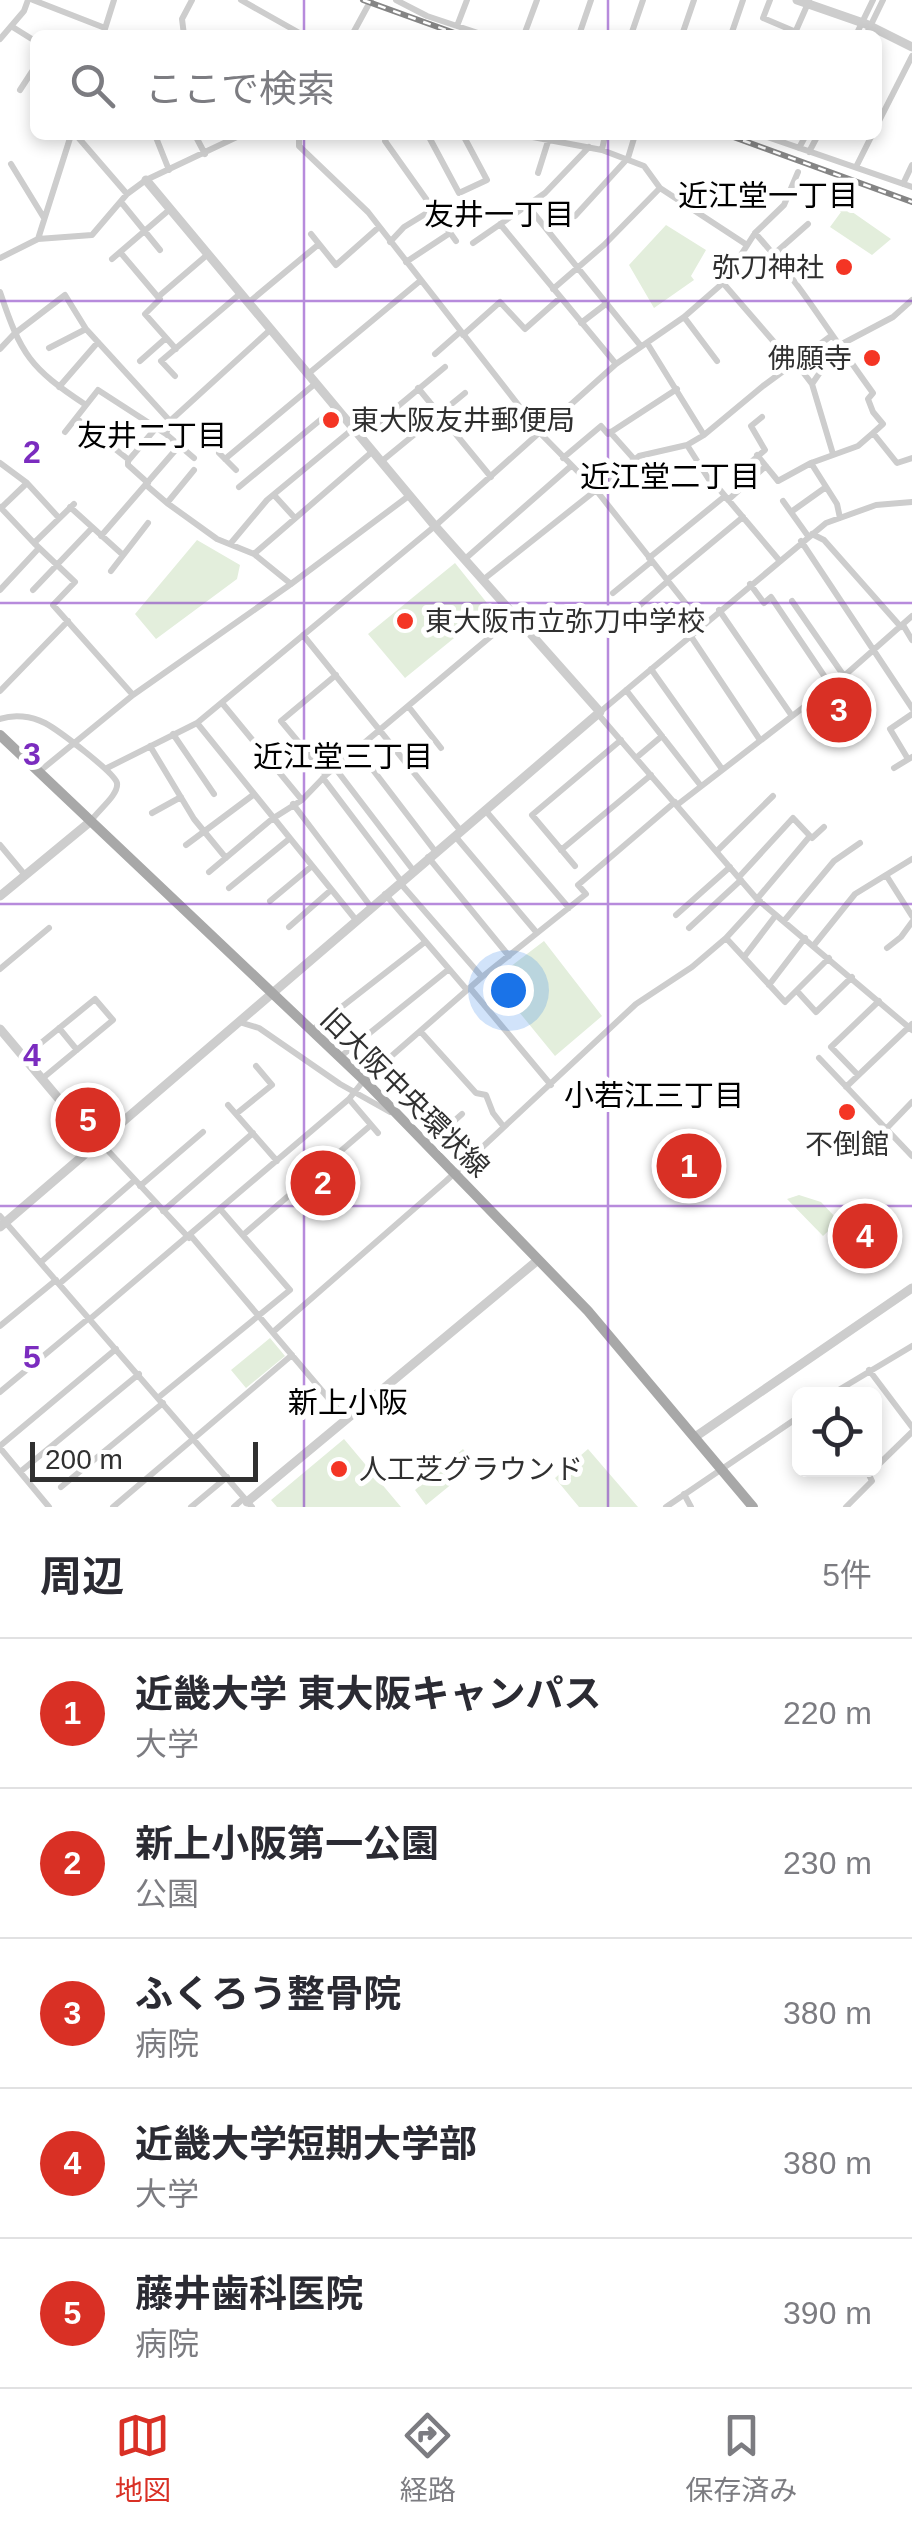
<!DOCTYPE html>
<html lang="ja">
<head>
<meta charset="utf-8">
<style>
	body { margin:0; font-family:Arial,"Noto Sans JP",sans-serif; background:#f2f2f3; color:#2b2b33 }
	.controls { position:absolute; right:30px; bottom:30px; display:grid; overflow:hidden; border-radius:15px; box-shadow:0 5px 15px #0003 }
	.controls button { width:90px; height:90px; display:grid; place-items:center; padding:0; border:0; border-bottom:2px solid #e1e1e2; background:#fff; color:#2b2b33; font:50px sans-serif }
	.scale { position:absolute; left:30px; bottom:25px; width:228px; box-sizing:border-box; padding-left:10px; border:5px solid #303030; border-top:0; font-size:28px; line-height:35px; white-space:nowrap; color:#303030; -webkit-text-stroke:8px #fff; paint-order:stroke }
	.you { position:absolute; left:508px; top:990px; width:35px; height:35px; margin:-25px; border:8px solid #fff; border-radius:50%; background:#1a73e8; box-shadow:0 0 0 15px #1a73e833 }
	.badge { display:grid; place-items:center; width:65px; height:65px; border-radius:50%; background:#d93025; color:#fff; font-size:32px; font-weight:700 }
	.pin { position:absolute; translate:-50% -50%; border:5px solid #fff; box-shadow:0 2px 10px #0006 }
	.list { margin:0; padding:0; list-style:none }
	h2 { display:flex; justify-content:space-between; align-items:center; height:130px; margin:0; padding:0 40px; font-size:42px }
	h2 small { font-size:32px; font-weight:400; color:#7c7c81 }
	.list li { display:grid; grid-template-columns:65px 1fr auto; gap:30px; align-items:center; box-sizing:border-box; height:150px; padding:0 40px; border-top:2px solid #e1e1e2 }
	.list b { display:block; font-size:38px; white-space:nowrap }
	.list p { margin:0; font-size:32px; white-space:nowrap; color:#7c7c81 }
	.list em { font-size:32px; font-style:normal; color:#7c7c81 }
	.icon { flex:none; width:55px; height:55px; fill:none; stroke:currentColor; stroke-width:2; stroke-linecap:round; stroke-linejoin:round }
	.map { position:relative; flex:none; width:912px; height:1507px; overflow:hidden }
	.search { position:absolute; background:#fff; box-shadow:0 5px 15px #0003; left:30px; right:30px; top:30px; height:110px; display:flex; align-items:center; gap:25px; box-sizing:border-box; padding:0 35px; border-radius:15px; color:#7c7c81; font-size:38px }
	.sheet { height:880px; background:#fff }
	nav { display:flex; justify-content:space-around; align-items:center; box-sizing:border-box; height:140px; border-top:2px solid #e1e1e2; background:#fff; font-size:28px; color:#7c7c81 }
	nav a { display:grid; justify-items:center; gap:5px }
	nav .on { color:#d93025 }
	.map>svg:first-child { display:block }
	.green { fill:#e3eedc }
	.lines { fill:none; stroke-linecap:round; stroke-linejoin:round }
	.minor { stroke:#cdcdcd; stroke-width:6 }
	.tertiary { stroke:#cdcdcd; stroke-width:9 }
	.primary { stroke:#a8a8a8; stroke-width:10 }
	.rail-casing { stroke:#858585; stroke-width:6 }
	.rail { stroke:#fff; stroke-width:2.5; stroke-dasharray:8; stroke-linecap:butt }
	.grid { fill:none; stroke:#7b2cbf; stroke-width:2.5; stroke-opacity:0.55 }
	.poi-dot { fill:#f43524; stroke:#fff; stroke-width:4 }
	.labels { text-anchor:middle; dominant-baseline:central; stroke-width:10; stroke-linejoin:round; paint-order:stroke }
	.poi-label { font-size:28px; fill:#303030; stroke:#fff; text-anchor:start }
	.street-label { font-size:28px; fill:#303030; stroke:#fff }
	.neighbourhood-label { font-size:30px; fill:#000; stroke:#fff }
	.grid-label { font-size:32px; text-anchor:middle; font-weight:bold; fill:#7b2cbf; stroke:#fff; stroke-width:10; stroke-linejoin:round; paint-order:stroke }
</style>
</head>
<body>
<div class="map">
<svg width="912" height="1507" viewBox="0 0 912 1507">
	<rect width="100%" height="100%" fill="#fff"/>
	<path class="green" d="M835 200 891 239 872 255 830 227 841 212 830 204Z
		M666 225 706 250 691 276 694 280 654 308 629 265Z
		M197 540 240 565 237 579 156 639 135 614Z
		M455 563 491 608 405 678 368 634Z
		M544 941 602 1016 555 1056 493 980Z
		M799 1195 821 1202 837 1219H841L823 1236 787 1199Z
		M270 1338 285 1356 246 1388 231 1370Z
		M344 1439 401 1507H277L271 1500Z
		M463 1449 475 1465 426 1505 415 1490Z
		M588 1449 638 1507H579L555 1478Z"/>
	<g class="lines">
		<path class="minor" d="M33 0 105 28
			M241 0 303 35
			M396 0 427 16 484 35
			M770 0 763 18 796 32
			M11 26 35 41
			M457 26 467 0
			M103 35 114 0
			M184 35 182 19 192 0
			M352 35 371 0
			M524 35 537 0
			M579 35 591 0
			M631 35 643 0
			M682 35 694 0
			M731 35 743 0
			M794 35 809 1
			M856 35 873 0
			M866 35 883 0
			M0 39 24 11 28 0
			M20 90 35 67
			M877 125 912 56
			M76 135 127 194
			M155 135 169 170
			M195 135 205 154
			M299 135V146L368 212 541 434 596 490 702 624
			M388 135 385 141 456 241
			M421 135H461
			M522 135 602 150 644 166 660 188 747 245
			M762 135 912 187
			M429 137 459 193 487 180 463 135
			M799 148 806 135
			M602 150 605 135
			M809 152 818 135
			M11 164 44 218
			M856 167 872 135
			M538 173 550 135
			M903 184 912 165
			M121 202 160 250
			M527 205 640 345
			M575 216 628 158 635 135
			M500 224 616 364
			M755 233 784 205 798 172
			M311 234 336 265 379 227
			M38 239 71 135
			M390 242 404 227 435 208
			M473 243 545 193 589 147
			M120 252 158 297
			M774 254 808 224
			M0 258 38 239 92 235 127 194 146 180 241 135
			M112 259 169 210
			M406 262 450 233
			M723 283 794 365
			M553 289 604 245 660 188
			M0 292C21 355 30 368 86 405
			M248 303 319 244
			M684 317 717 361
			M581 323 607 303
			M463 335 500 302 525 329 560 298
			M647 343 704 435
			M49 348 86 329
			M0 349 14 334 65 295 86 329 170 421 166 434 194 458
			M176 349 145 314 160 299 158 297 207 255
			M435 354 460 332
			M140 361 166 338
			M796 363 812 384 833 454
			M308 374 420 281
			M175 376 161 361 241 293
			M812 384 838 346 893 317 912 300
			M59 387 98 342
			M418 388 491 477
			M76 418 129 460
			M170 421 270 330
			M65 432 98 390 166 434
			M610 432 634 459
			M361 437 445 367
			M687 445 715 489 720 490 779 560
			M219 453 236 470
			M757 455 778 481 811 463
			M563 458 601 426 608 434 677 389
			M225 459 316 383
			M382 461 465 393
			M0 463 27 483 59 518
			M750 463 765 450 751 426 762 417
			M194 470 167 503 217 539 254 554 291 584
			M148 483 128 465V461L156 428
			M146 485 167 503
			M239 487 336 407
			M274 495 294 517
			M728 500 766 466
			M783 501 808 536
			M74 504 34 543 75 582 53 605 133 695
			M0 507 34 543
			M70 507 123 555
			M1 508 27 483
			M791 512 826 487
			M840 518 837 504 811 463 858 446 873 433
			M812 534 824 540 901 627
			M101 536 179 446
			M801 541 912 708
			M231 543 267 500 354 428
			M254 554 373 451
			M649 558 725 496
			M465 559 571 466
			M111 571 148 523
			M484 579 639 456 687 445 704 435 763 386 831 336
			M667 580 743 517
			M750 584 764 603 771 597 831 686
			M0 590 39 548
			M33 590 92 528
			M613 593 652 561
			M792 601 844 676
			M719 610 792 716
			M625 618 668 581
			M903 625 912 640
			M303 635 460 830
			M690 635 760 740
			M651 669 722 769
			M626 690 701 786
			M0 691 68 621
			M222 703 302 800
			M408 706 441 748
			M600 712 826 523 876 505 912 502
			M598 714 757 899 912 1030
			M0 719C14 714 31 716 45 723 58 730 114 772 117 783 119 795 97 811 91 821
			M173 734 214 794
			M150 746 194 819 226 858
			M357 749 435 851
			M636 758 662 736
			M908 759 890 729 912 714
			M107 768 197 723
			M335 768 413 870
			M894 768 912 757
			M40 771 133 695 291 584 410 495
			M326 775 281 721 336 675
			M323 778 401 881
			M293 804 371 907
			M677 805 844 676 912 616
			M485 810 569 908
			M152 813 181 797
			M455 836 537 933
			M0 845 25 875
			M186 845 253 795
			M561 850 651 775
			M717 851 773 796
			M428 857 509 956
			M575 866 532 815 621 740
			M209 872 272 819 302 800 326 775 515 616
			M886 875 912 916
			M739 877 793 818 810 836
			M401 884 482 977
			M229 888 289 839
			M385 894 467 990
			M757 899 810 836 812 838 824 827
			M270 901 312 866
			M676 915 730 867
			M356 920 197 723 435 526 616 364 684 317 723 283 755 233C800 283 834 340 873 393L868 399 873 412 883 424 873 433 897 463 912 458
			M784 921 834 861 860 843
			M289 927 331 890
			M689 928 741 880
			M726 938 785 1002 829 958
			M814 945 855 894 912 859
			M887 948 901 937 912 922
			M744 957 776 915
			M0 969 49 928
			M769 985 805 938
			M470 988 551 1085
			M797 991 816 1012 852 977
			M239 1022 259 1028 340 1084 390 1112
			M59 1028 77 1050
			M312 1030 425 942
			M421 1032 476 1093 486 1095 493 1113 504 1127
			M25 1056 95 999 113 1020 43 1078
			M340 1057 449 969
			M819 1058 912 1156
			M858 1075 831 1047 879 1001
			M846 1087 912 1024
			M349 1099 378 1133
			M228 1105 277 1161
			M236 1114 272 1085 256 1066
			M886 1129 912 1102
			M99 1141 189 1238
			M427 1145 462 1114
			M140 1186 203 1132
			M163 1211 253 1133
			M0 1216 252 1507
			M243 1235 371 1125
			M191 1236 346 1419
			M41 1262 135 1180
			M59 1284 155 1202
			M90 1319 349 1099 364 1080 482 977 586 894 578 885 675 802
			M0 1326 56 1280
			M273 1332 446 1181 636 1004 692 967 726 938 760 901
			M869 1370 912 1427
			M0 1392 89 1318
			M832 1394 912 1346
			M159 1397 290 1290 221 1210
			M0 1446 116 1349
			M0 1448 49 1507
			M874 1469 912 1432
			M20 1472 139 1374
			M61 1487 163 1403
			M684 1494 691 1507
			M113 1507 292 1355
			M191 1507 227 1477
			M234 1507 244 1498
			M666 1507 800 1416
			M846 1507 872 1481 869 1475 874 1470"/>
		<path class="tertiary" d="M797 0 866 24 912 47
			M0 896 91 821
			M0 1029 96 1143
			M0 1227 600 712 435 526 146 180
			M695 1437 912 1288
			M247 1502 538 1260"/>
		<path class="primary" d="M0 735 364 1080 588 1311 753 1507"/>
		<defs>
			<path id="rail" d="M363 0 460 35
				M728 135 912 202"/>
		</defs>
		<use href="#rail" class="rail-casing"/>
		<use href="#rail" class="rail"/>
	</g>
	<path class="grid" d="M304 0V35M608 0V35M304 135V1507M608 135V1507M0 301H912M0 603H912M0 904H912M0 1206H912"/>
	<g class="poi-dot">
		<circle cx="844" cy="267" r="10"/>
		<circle cx="872" cy="358" r="10"/>
		<circle cx="331" cy="420" r="10"/>
		<circle cx="405" cy="621" r="10"/>
		<circle cx="847" cy="1112" r="10"/>
		<circle cx="339" cy="1469" r="10"/>
	</g>
	<g class="labels">
		<g class="poi-label">
			<text x="824" y="267" text-anchor="end">弥刀神社</text>
			<text x="852" y="358" text-anchor="end">佛願寺</text>
			<text x="351" y="420">東大阪友井郵便局</text>
			<text x="425" y="621">東大阪市立弥刀中学校</text>
			<text x="847" y="1144" text-anchor="middle">不倒館</text>
			<text x="359" y="1469">人工芝グラウンド</text>
		</g>
		<g class="street-label">
			<text transform="translate(405 1093) rotate(45)">旧大阪中央環状線</text>
		</g>
		<g class="neighbourhood-label">
			<text x="768" y="195">近江堂一丁目</text>
			<text x="499" y="214">友井一丁目</text>
			<text x="152" y="435">友井二丁目</text>
			<text x="670" y="476">近江堂二丁目</text>
			<text x="343" y="756">近江堂三丁目</text>
			<text x="654" y="1095">小若江三丁目</text>
			<text x="348" y="1402">新上小阪</text>
		</g>
	</g>
	<g class="grid-label">
		<text x="32" y="463">2</text>
		<text x="32" y="765">3</text>
		<text x="32" y="1066">4</text>
		<text x="32" y="1368">5</text>
	</g>
</svg>
<div class="controls">
<button><svg class="icon" aria-label="locate" viewBox="0 0 24 24"><circle cx="12" cy="12" r="6"/><path d="M12 2v4M12 18v4M2 12h4M18 12h4"/></svg></button>
</div>
<div class="scale">200 m</div>
<div class="you"></div>
<div class="pin badge" style="left:689px;top:1166px">1</div>
<div class="pin badge" style="left:323px;top:1183px">2</div>
<div class="pin badge" style="left:839px;top:710px">3</div>
<div class="pin badge" style="left:865px;top:1236px">4</div>
<div class="pin badge" style="left:88px;top:1120px">5</div>
<div class="search"><svg class="icon" aria-label="search" viewBox="0 0 24 24"><circle cx="10" cy="10" r="6"/><path d="M15 15l6 6"/></svg>ここで検索</div>
</div>
<section class="sheet">
<h2>周辺<small>5件</small></h2>
<ul class="list">
<li><span class="badge">1</span><div><b>近畿大学 東大阪キャンパス</b><p>大学</p></div><em>220 m</em></li>
<li><span class="badge">2</span><div><b>新上小阪第一公園</b><p>公園</p></div><em>230 m</em></li>
<li><span class="badge">3</span><div><b>ふくろう整骨院</b><p>病院</p></div><em>380 m</em></li>
<li><span class="badge">4</span><div><b>近畿大学短期大学部</b><p>大学</p></div><em>380 m</em></li>
<li><span class="badge">5</span><div><b>藤井歯科医院</b><p>病院</p></div><em>390 m</em></li>
</ul>
</section>
<nav>
<a class="on"><svg class="icon" aria-label="map" viewBox="0 0 24 24"><path d="M3 6l6-2 6 2 6-2v14l-6 2-6-2-6 2zM9 4v14M15 6v14"/></svg>地図</a>
<a><svg class="icon" aria-label="directions" viewBox="0 0 24 24"><path d="M12 3l9 9-9 9-9-9zM9 14v-3h6M13 9l2 2-2 2"/></svg>経路</a>
<a><svg class="icon" aria-label="saved" viewBox="0 0 24 24"><path d="M7 4h10v16l-5-4-5 4z"/></svg>保存済み</a>
</nav>
</body>
</html>
